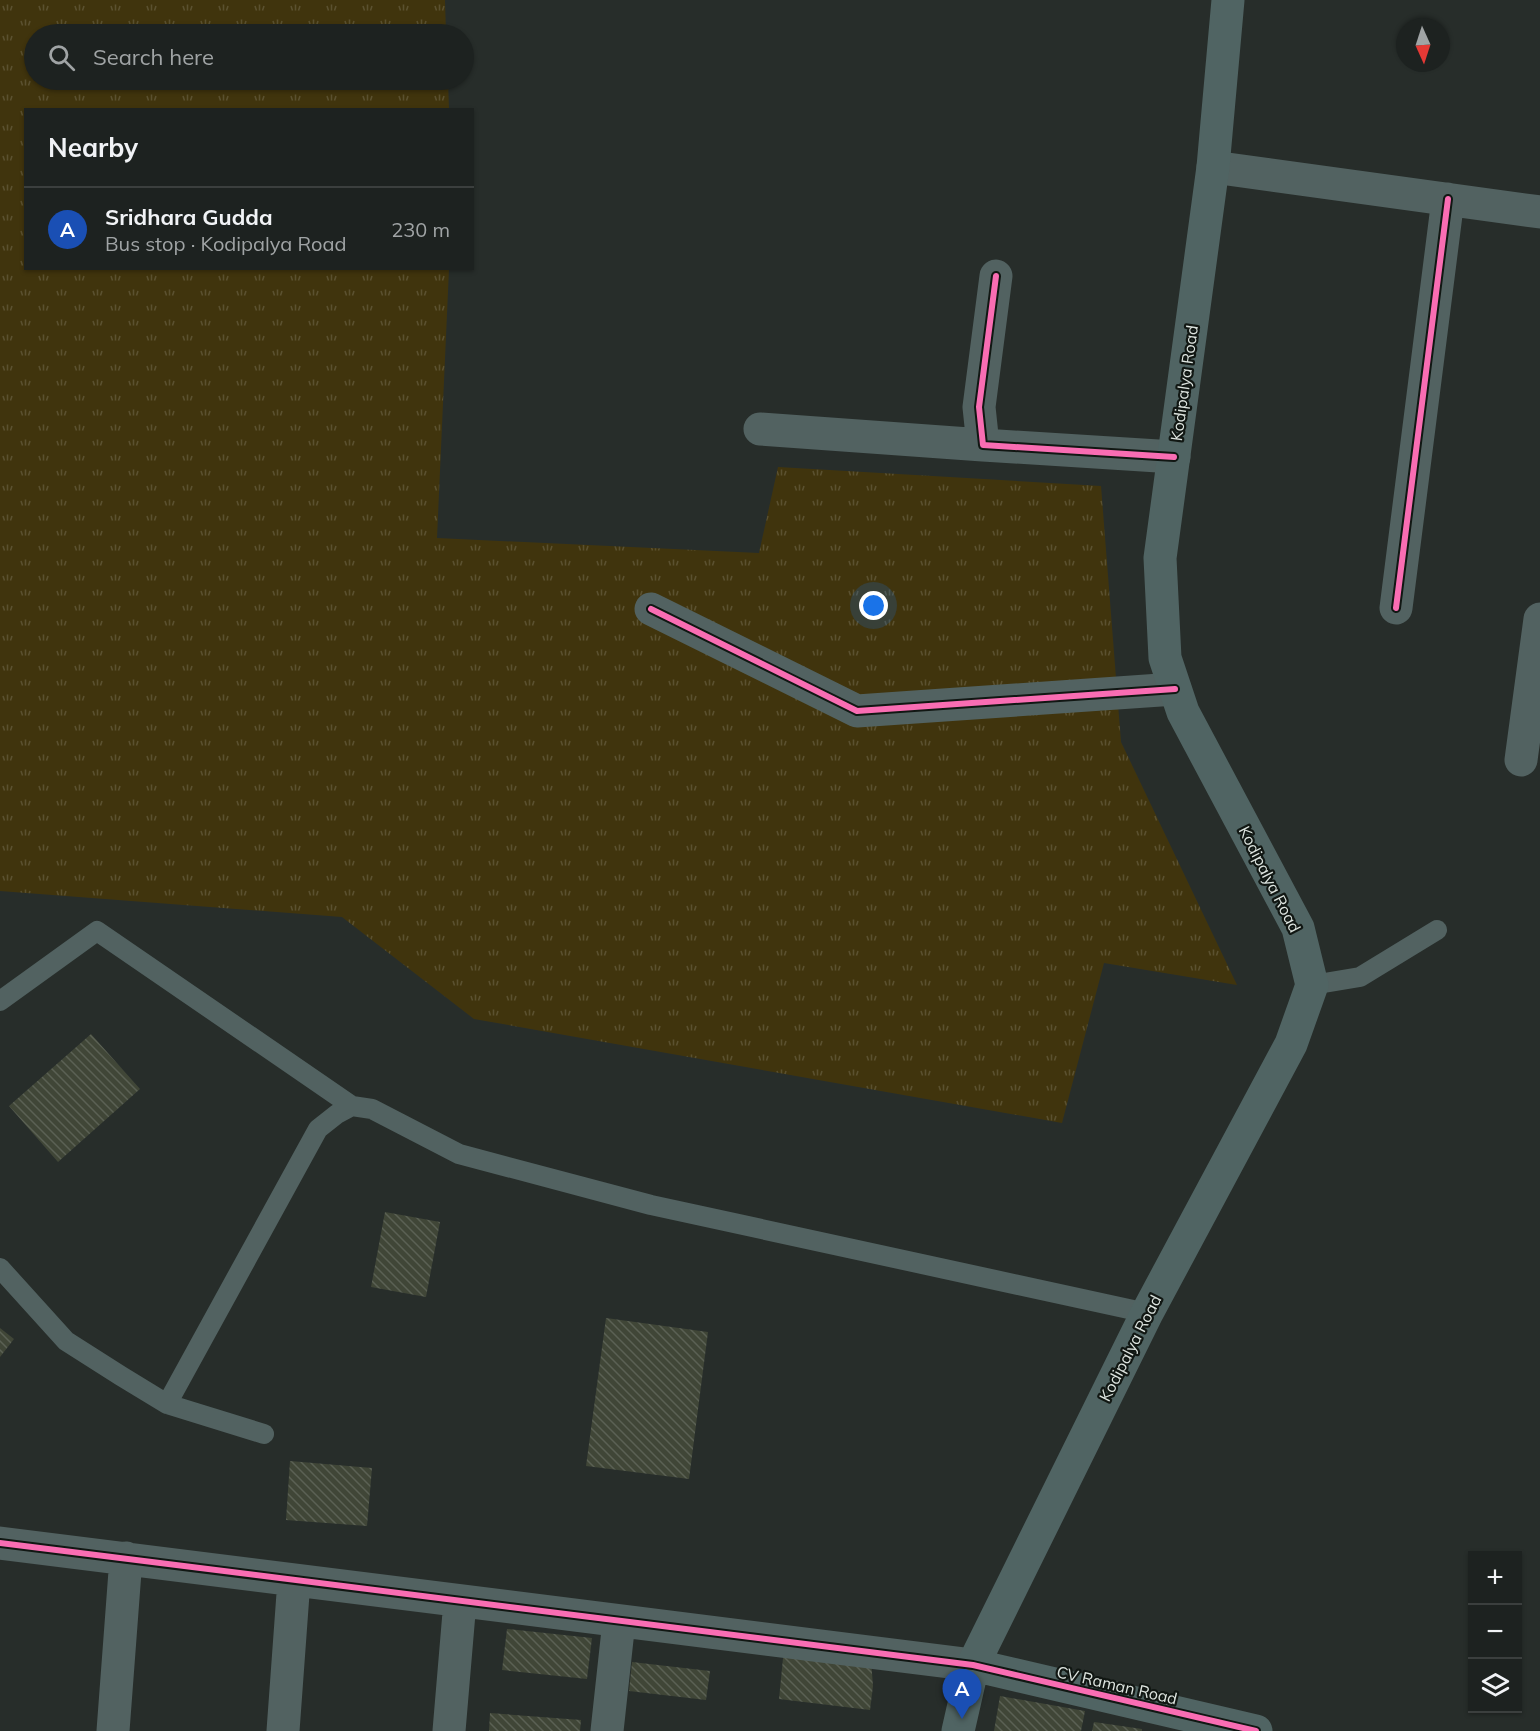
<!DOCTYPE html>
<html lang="en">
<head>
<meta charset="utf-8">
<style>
	body { margin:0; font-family:Mulish,sans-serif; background:#2a2f2d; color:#f1f3f6 }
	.controls { position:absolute; right:18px; bottom:18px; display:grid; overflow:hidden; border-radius:0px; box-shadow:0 2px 4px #0004 }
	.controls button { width:54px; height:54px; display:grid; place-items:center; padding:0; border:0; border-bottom:2px solid #3b3f3e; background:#1d2220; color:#f1f3f6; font:30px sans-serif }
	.compass { position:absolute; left:1396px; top:18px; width:54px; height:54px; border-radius:50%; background:#1d2220; box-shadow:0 2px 4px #0004; rotate:177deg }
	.you { position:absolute; left:874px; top:606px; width:21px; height:21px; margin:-15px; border:4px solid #fff; border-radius:50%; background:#1a73e8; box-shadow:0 0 0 9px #1a73e833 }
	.badge { display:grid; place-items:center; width:39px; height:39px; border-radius:50%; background:#9ea5a0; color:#fff; font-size:20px; font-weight:700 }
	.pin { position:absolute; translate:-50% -50px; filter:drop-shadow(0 2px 3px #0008) }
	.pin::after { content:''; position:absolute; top:32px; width:21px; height:18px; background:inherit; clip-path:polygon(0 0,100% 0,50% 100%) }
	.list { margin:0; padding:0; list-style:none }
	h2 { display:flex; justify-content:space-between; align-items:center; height:78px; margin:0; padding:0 24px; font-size:26px }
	h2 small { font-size:20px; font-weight:400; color:#a0a4a5 }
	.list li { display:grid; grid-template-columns:39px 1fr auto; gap:18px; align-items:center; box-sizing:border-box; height:84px; padding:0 24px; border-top:2px solid #3b3f3e }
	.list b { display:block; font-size:22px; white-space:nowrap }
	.list p { margin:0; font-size:20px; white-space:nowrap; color:#a0a4a5 }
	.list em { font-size:20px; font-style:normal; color:#a0a4a5 }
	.icon { flex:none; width:33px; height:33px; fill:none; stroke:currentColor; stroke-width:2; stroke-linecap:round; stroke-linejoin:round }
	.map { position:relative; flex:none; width:1540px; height:1731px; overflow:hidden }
	.search { position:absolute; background:#1d2220; box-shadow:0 2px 4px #0004; left:24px; top:24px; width:450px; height:66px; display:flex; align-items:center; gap:15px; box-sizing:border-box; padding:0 21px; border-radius:33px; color:#a0a4a5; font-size:22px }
	.panel { position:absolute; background:#1d2220; box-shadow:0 2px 4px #0004; left:24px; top:108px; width:450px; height:162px; border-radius:0px }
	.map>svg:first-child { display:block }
	.grass { fill:url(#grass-tufts) }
	.building { fill:url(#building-back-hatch) }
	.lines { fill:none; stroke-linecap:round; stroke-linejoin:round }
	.lane { stroke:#526261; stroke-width:20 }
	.street { stroke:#526261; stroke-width:33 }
	.secondary { stroke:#506463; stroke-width:33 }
	.cycleway-casing { stroke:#111713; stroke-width:10 }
	.cycleway { stroke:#f96db3; stroke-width:6 }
	.labels { text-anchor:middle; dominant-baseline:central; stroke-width:4.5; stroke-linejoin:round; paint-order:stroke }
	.street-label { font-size:16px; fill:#dee5e0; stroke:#111713 }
</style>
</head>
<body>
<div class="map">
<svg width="1540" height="1731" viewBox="0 0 1540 1731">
	<defs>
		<pattern id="grass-tufts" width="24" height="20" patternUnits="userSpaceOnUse" patternTransform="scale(1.5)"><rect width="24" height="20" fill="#40340d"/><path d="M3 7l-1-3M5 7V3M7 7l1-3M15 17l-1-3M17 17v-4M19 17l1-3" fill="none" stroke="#5b5130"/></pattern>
		<pattern id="building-back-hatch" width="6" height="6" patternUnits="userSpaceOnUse" patternTransform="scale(1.5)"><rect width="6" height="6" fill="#404637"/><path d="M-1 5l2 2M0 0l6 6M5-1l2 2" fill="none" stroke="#5b6154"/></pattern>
	</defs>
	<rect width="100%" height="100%" fill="#272d2a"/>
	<path class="grass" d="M0 0H445L446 34H34V80H448L449 109 26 110V268L449 269 437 538 759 553 778 467 1101 486 1121 742 1237 985 1104 963 1062 1123 474 1019 342 917 0 891Z"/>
	<path class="building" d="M91 1034 140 1089 58 1162 9 1106Z
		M385 1212 440 1222 426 1297 371 1287Z
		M606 1318 708 1332 689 1479 586 1466Z
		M0 1328 14 1339 0 1357Z
		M290 1461 372 1468 367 1526 286 1520Z
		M507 1629 592 1638 587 1679 502 1670Z
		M784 1648 871 1660 873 1686 870 1710 779 1699Z
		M632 1662 710 1671 706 1700 629 1691Z
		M1000 1696 1085 1711 1081 1731H994Z
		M490 1713 581 1720 580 1731H489Z
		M1094 1722 1142 1729V1731H1092Z"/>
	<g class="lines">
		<path class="lane" d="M1312 985 1360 977 1437 930
			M0 1001 97 931 352 1106
			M0 1268 66 1341 121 1376 167 1404 264 1434
			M167 1404 318 1129 337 1114 352 1106 372 1109 459 1154 651 1205 1147 1313"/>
		<path class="street" d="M1213 167 1540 212
			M996 276 979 407 983 445 1174 457
			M760 429 983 445
			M1396 608 1448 199
			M651 609 857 711 1175 689
			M1521 760 1540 619
			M0 1543 973 1665
			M113 1731 126 1558
			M283 1731 294 1580
			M449 1731 460 1601
			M607 1731 619 1621"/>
		<path class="secondary" d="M973 1665 1256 1731
			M958 1731 973 1665 1147 1313 1291 1044 1312 985 1298 928 1183 712 1165 658 1160 558 1213 167 1228 0"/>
		<defs>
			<path id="cycleway" d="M996 276 979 407 983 445 1174 457
				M1396 608 1448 199
				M651 609 857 711 1175 689
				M0 1543 973 1665 1256 1731"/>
		</defs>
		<use href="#cycleway" class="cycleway-casing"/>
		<use href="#cycleway" class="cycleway"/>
	</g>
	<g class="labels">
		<g class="street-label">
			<text transform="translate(1184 383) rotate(-82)">Kodipalya Road</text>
			<text transform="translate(1270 879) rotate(63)">Kodipalya Road</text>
			<text transform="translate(1130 1348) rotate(-63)">Kodipalya Road</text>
			<text transform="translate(1117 1685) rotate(13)">CV Raman Road</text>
		</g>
	</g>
</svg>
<div class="controls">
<button>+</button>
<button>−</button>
<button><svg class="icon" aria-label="layers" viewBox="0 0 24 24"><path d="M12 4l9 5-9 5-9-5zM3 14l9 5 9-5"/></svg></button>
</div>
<svg class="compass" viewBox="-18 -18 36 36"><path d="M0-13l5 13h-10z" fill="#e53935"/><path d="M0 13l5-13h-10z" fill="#a0a4a5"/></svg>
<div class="you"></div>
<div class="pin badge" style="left:962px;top:1719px;background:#1a4fb4">A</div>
<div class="search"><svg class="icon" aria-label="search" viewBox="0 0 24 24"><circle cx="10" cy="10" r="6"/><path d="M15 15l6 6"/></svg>Search here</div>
<section class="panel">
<h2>Nearby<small></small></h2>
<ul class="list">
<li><span class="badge" style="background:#1a4fb4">A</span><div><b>Sridhara Gudda</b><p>Bus stop · Kodipalya Road</p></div><em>230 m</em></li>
</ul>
</section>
</div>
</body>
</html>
